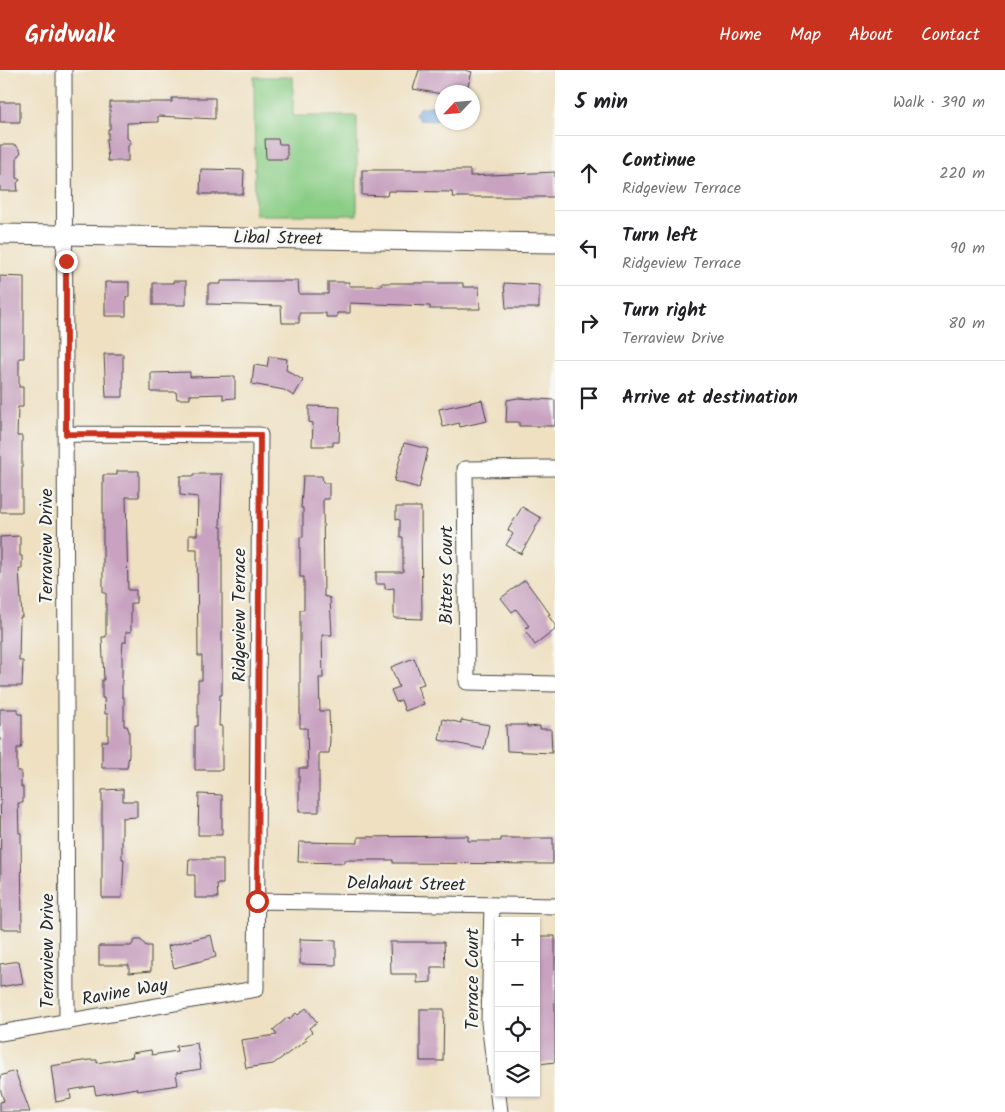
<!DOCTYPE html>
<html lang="en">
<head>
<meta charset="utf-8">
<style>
	body { margin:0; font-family:Kalam,sans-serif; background:#f2f2f2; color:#202124 }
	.controls { position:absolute; right:15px; bottom:15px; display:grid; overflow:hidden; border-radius:0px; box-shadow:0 1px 4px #0004 }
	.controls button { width:45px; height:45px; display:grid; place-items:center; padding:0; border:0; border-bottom:1px solid #e0e0e0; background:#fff; color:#202124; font:25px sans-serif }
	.compass { position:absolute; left:435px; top:15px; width:45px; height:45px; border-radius:50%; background:#fff; box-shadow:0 1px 4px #0004; rotate:244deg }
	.stop { position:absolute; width:15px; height:15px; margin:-11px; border:4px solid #c8321e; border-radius:50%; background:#fff }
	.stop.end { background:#c8321e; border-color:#fff; box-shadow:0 1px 5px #0008 }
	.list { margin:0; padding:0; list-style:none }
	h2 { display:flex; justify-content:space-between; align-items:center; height:65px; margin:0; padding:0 20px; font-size:21px }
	h2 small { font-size:16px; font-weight:400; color:#757577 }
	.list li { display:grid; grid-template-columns:32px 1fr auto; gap:15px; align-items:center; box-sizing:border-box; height:75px; padding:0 20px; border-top:1px solid #e0e0e0 }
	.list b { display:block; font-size:19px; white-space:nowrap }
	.list p { margin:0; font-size:16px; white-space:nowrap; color:#757577 }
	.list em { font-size:16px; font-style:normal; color:#757577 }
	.icon { flex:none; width:28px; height:28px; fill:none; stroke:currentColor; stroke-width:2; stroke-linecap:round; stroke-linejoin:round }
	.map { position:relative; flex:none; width:555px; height:1042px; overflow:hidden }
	header { display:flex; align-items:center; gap:30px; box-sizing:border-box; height:70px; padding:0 25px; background:#c8321e; color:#fff }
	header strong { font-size:24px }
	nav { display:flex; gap:28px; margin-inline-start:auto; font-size:18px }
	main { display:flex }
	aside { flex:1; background:#fff }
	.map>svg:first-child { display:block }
	.green { fill:#8acd85; stroke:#5a7c58 }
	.water { fill:#70a6de; stroke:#4e6884 }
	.building { fill:#c8a2c0 }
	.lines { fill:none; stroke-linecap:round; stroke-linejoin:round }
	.minor-casing { stroke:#484642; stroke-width:17 }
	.tertiary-casing { stroke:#484642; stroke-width:21 }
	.minor { stroke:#fff; stroke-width:15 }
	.tertiary { stroke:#fff; stroke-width:19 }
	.route { stroke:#c8321e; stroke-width:6 }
	.labels { text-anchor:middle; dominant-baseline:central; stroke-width:5; stroke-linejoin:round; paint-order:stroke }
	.street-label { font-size:18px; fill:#2b2b2b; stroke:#f6f6f2 }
</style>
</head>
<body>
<header>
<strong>Gridwalk</strong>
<nav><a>Home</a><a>Map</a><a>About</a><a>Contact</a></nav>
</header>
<main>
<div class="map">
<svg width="555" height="1042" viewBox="0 0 555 1042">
	<rect width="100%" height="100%" fill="#f6f6f2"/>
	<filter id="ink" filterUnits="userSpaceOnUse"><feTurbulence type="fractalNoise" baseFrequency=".02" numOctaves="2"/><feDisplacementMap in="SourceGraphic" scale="10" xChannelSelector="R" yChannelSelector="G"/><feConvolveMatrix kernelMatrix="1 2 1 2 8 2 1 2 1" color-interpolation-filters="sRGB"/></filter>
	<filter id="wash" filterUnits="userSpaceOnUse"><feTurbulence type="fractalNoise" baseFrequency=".0096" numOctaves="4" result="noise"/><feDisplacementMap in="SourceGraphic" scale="20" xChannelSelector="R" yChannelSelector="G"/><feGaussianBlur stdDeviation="1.12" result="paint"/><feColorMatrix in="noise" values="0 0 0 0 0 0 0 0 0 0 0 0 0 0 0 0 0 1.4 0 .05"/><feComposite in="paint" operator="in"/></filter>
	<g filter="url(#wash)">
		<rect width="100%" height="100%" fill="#eee0c1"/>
		<path class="green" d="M254 7H293V46H357V145H255Z"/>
		<path class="water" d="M435 35 441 38 442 42 436 51 419 50 415 44 419 38Z"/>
		<g id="blocks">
			<path class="building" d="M419 0H465L472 2 466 22H442V24L413 19Z
				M172 28H215V49L158 46V52L127 53V68L131 72 128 76V91H108L106 69H108V59H110V32H172Z
				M0 32H20V52H0Z
				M265 69H278L279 74H287V89H266Z
				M0 75H16L21 82 17 87V108L20 110 17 113 18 121H0Z
				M201 99 244 100 243 124H200Z
				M362 100H470V106L555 102V127H453L452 122 388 121 387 126 362 125Z
				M0 206 24 207V288H19V317H23V337H18L17 366H22V442H0Z
				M173 211H186V235H153V213H173Z
				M221 211H298L299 224H328V212H349V216H381V213H463V217H479L480 239H430V236L350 233V243H337V247H326V243H299V253H282L281 236 208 234V214H221Z
				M105 212H129V227H126V246H105Z
				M504 213 539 215V238H506Z
				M104 284H123V327H106Z
				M269 286 287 289 286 300 303 310 294 326 284 320 252 314 254 295 267 297Z
				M190 302V307L235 306V328L223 329V324L190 325V329H177L176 322H151V303Z
				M518 328 555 330V356H519V352H506L507 330Z
				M482 330 487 351 460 357 459 353 443 357 439 339Z
				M309 336 340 337 339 372H333V376H312L313 353 309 352Z
				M404 373 428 379 419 418 394 411Z
				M117 401H139V427H126L128 520H136V533H131V562H126V572H123L122 585V627H124V656H127L129 661V685L127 698H102V671H108V644H105L104 628H102V610H104L102 567H106V523H103V405H117Z
				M194 404H222L220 457H222V625H220L219 656H222V700H195V656H198V610H202V586H198L197 479H189V465H197L198 427 180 425V406H194Z
				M303 406H322L323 413H329V429H323L324 526 330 528 332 565H322L323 608H319L320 641H329L330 669 329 683H319V742H299V698H308L307 658H300V540H304V507H300V467H303V438H301Z
				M396 437H421L422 549 394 548V518L385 519V514H376V502H403V467H400V450L396 449Z
				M522 437 541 448 521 484 506 475 513 464 508 460Z
				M20 466V486H22V499H19L22 547H20L19 591H23L22 616H0V467Z
				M525 510 550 544 548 545 555 555V560L535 575 524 559 529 556 516 539 512 542 501 528Z
				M414 588 424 614 417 616 424 634 405 641 401 630 396 632 391 620 399 617 391 597Z
				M0 639H18V644H22V673L21 678H17V701H21V717H23V733H18L19 763H21L22 859H1Z
				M443 649 461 653V650L489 655 484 679 439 670Z
				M506 655H527V657L540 656V659H551L552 683 507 681Z
				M123 719V731H137V747L122 748V789H124L122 828H102V720Z
				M199 724 222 725V765H198Z
				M468 766V771H501V768H553V794L393 793V790H344V793L298 792 299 772 358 773V767Z
				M189 789H223V814H217L218 828H195V805H188Z
				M211 865 216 887 174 898 168 876Z
				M536 866H555V992L539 994 536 977Z
				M300 869 336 870V895L300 894Z
				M135 870H141L146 876H151V901L129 903V895H99V876H131Z
				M390 872H444L445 897H431V912L417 913V904H391Z
				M19 891 23 913 0 917V894Z
				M306 938 317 952 309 958 312 962 305 968 307 970 273 994 246 998 241 970 277 965 273 960 287 948 289 949 296 943 298 945Z
				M420 939H444L443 991H420Z
				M197 973 201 999 176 1003 178 1015 138 1021 137 1018 96 1025 94 1016 70 1020 71 1029 56 1032 51 996 89 990H97V993L133 987 132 983 151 980 152 985 177 981 176 976Z
				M15 1001 30 1042H0V1032L4 1031 0 1018V1006Z"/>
		</g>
	</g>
	<g filter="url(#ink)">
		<use href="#blocks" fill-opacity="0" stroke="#484642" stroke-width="1"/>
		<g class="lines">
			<defs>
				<path id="minor" d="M64 0 67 952
					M555 398 465 399 467 612 555 614
					M257 831 555 836
					M492 835 489 952 500 1042
					M0 963 256 919 260 365 66 364"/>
				<path id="tertiary" d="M0 164 555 173"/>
			</defs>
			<use href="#minor" class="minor-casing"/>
			<use href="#tertiary" class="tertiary-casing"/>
			<use href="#minor" class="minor"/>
			<use href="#tertiary" class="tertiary"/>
		</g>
	</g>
	<g class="lines" filter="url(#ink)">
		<path class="route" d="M66 191V364L260 365 257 831"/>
	</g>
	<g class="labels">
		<g class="street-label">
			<text transform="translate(278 169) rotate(1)">Libal Street</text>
			<text transform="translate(47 476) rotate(-90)">Terraview Drive</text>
			<text transform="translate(447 505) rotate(-90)">Bitters Court</text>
			<text transform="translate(240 545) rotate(-90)">Ridgeview Terrace</text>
			<text transform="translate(406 815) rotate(1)">Delahaut Street</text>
			<text transform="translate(48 881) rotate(-90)">Terraview Drive</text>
			<text transform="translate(473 909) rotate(-90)">Terrace Court</text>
			<text transform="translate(125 923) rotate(-10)">Ravine Way</text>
		</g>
	</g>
</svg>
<div class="controls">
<button>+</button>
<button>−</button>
<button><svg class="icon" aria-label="locate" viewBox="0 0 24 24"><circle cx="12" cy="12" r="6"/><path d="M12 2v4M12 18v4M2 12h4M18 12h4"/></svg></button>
<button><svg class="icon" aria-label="layers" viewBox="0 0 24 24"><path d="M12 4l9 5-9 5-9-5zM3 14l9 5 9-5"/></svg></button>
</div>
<svg class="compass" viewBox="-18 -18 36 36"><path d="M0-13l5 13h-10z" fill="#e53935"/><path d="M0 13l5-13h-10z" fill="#757577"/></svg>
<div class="stop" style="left:257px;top:831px"></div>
<div class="stop end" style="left:66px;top:191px"></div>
</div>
<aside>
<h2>5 min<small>Walk · 390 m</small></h2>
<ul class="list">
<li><svg class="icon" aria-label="ahead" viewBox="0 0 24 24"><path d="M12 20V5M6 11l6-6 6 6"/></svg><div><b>Continue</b><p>Ridgeview Terrace</p></div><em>220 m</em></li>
<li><svg class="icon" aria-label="left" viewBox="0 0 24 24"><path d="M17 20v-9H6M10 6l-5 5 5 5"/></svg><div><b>Turn left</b><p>Ridgeview Terrace</p></div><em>90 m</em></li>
<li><svg class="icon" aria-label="right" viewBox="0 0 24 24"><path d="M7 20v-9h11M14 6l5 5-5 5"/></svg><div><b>Turn right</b><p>Terraview Drive</p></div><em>80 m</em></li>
<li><svg class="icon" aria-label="arrive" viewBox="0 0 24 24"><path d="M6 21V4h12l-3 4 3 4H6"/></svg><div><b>Arrive at destination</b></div></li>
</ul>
</aside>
</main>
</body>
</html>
